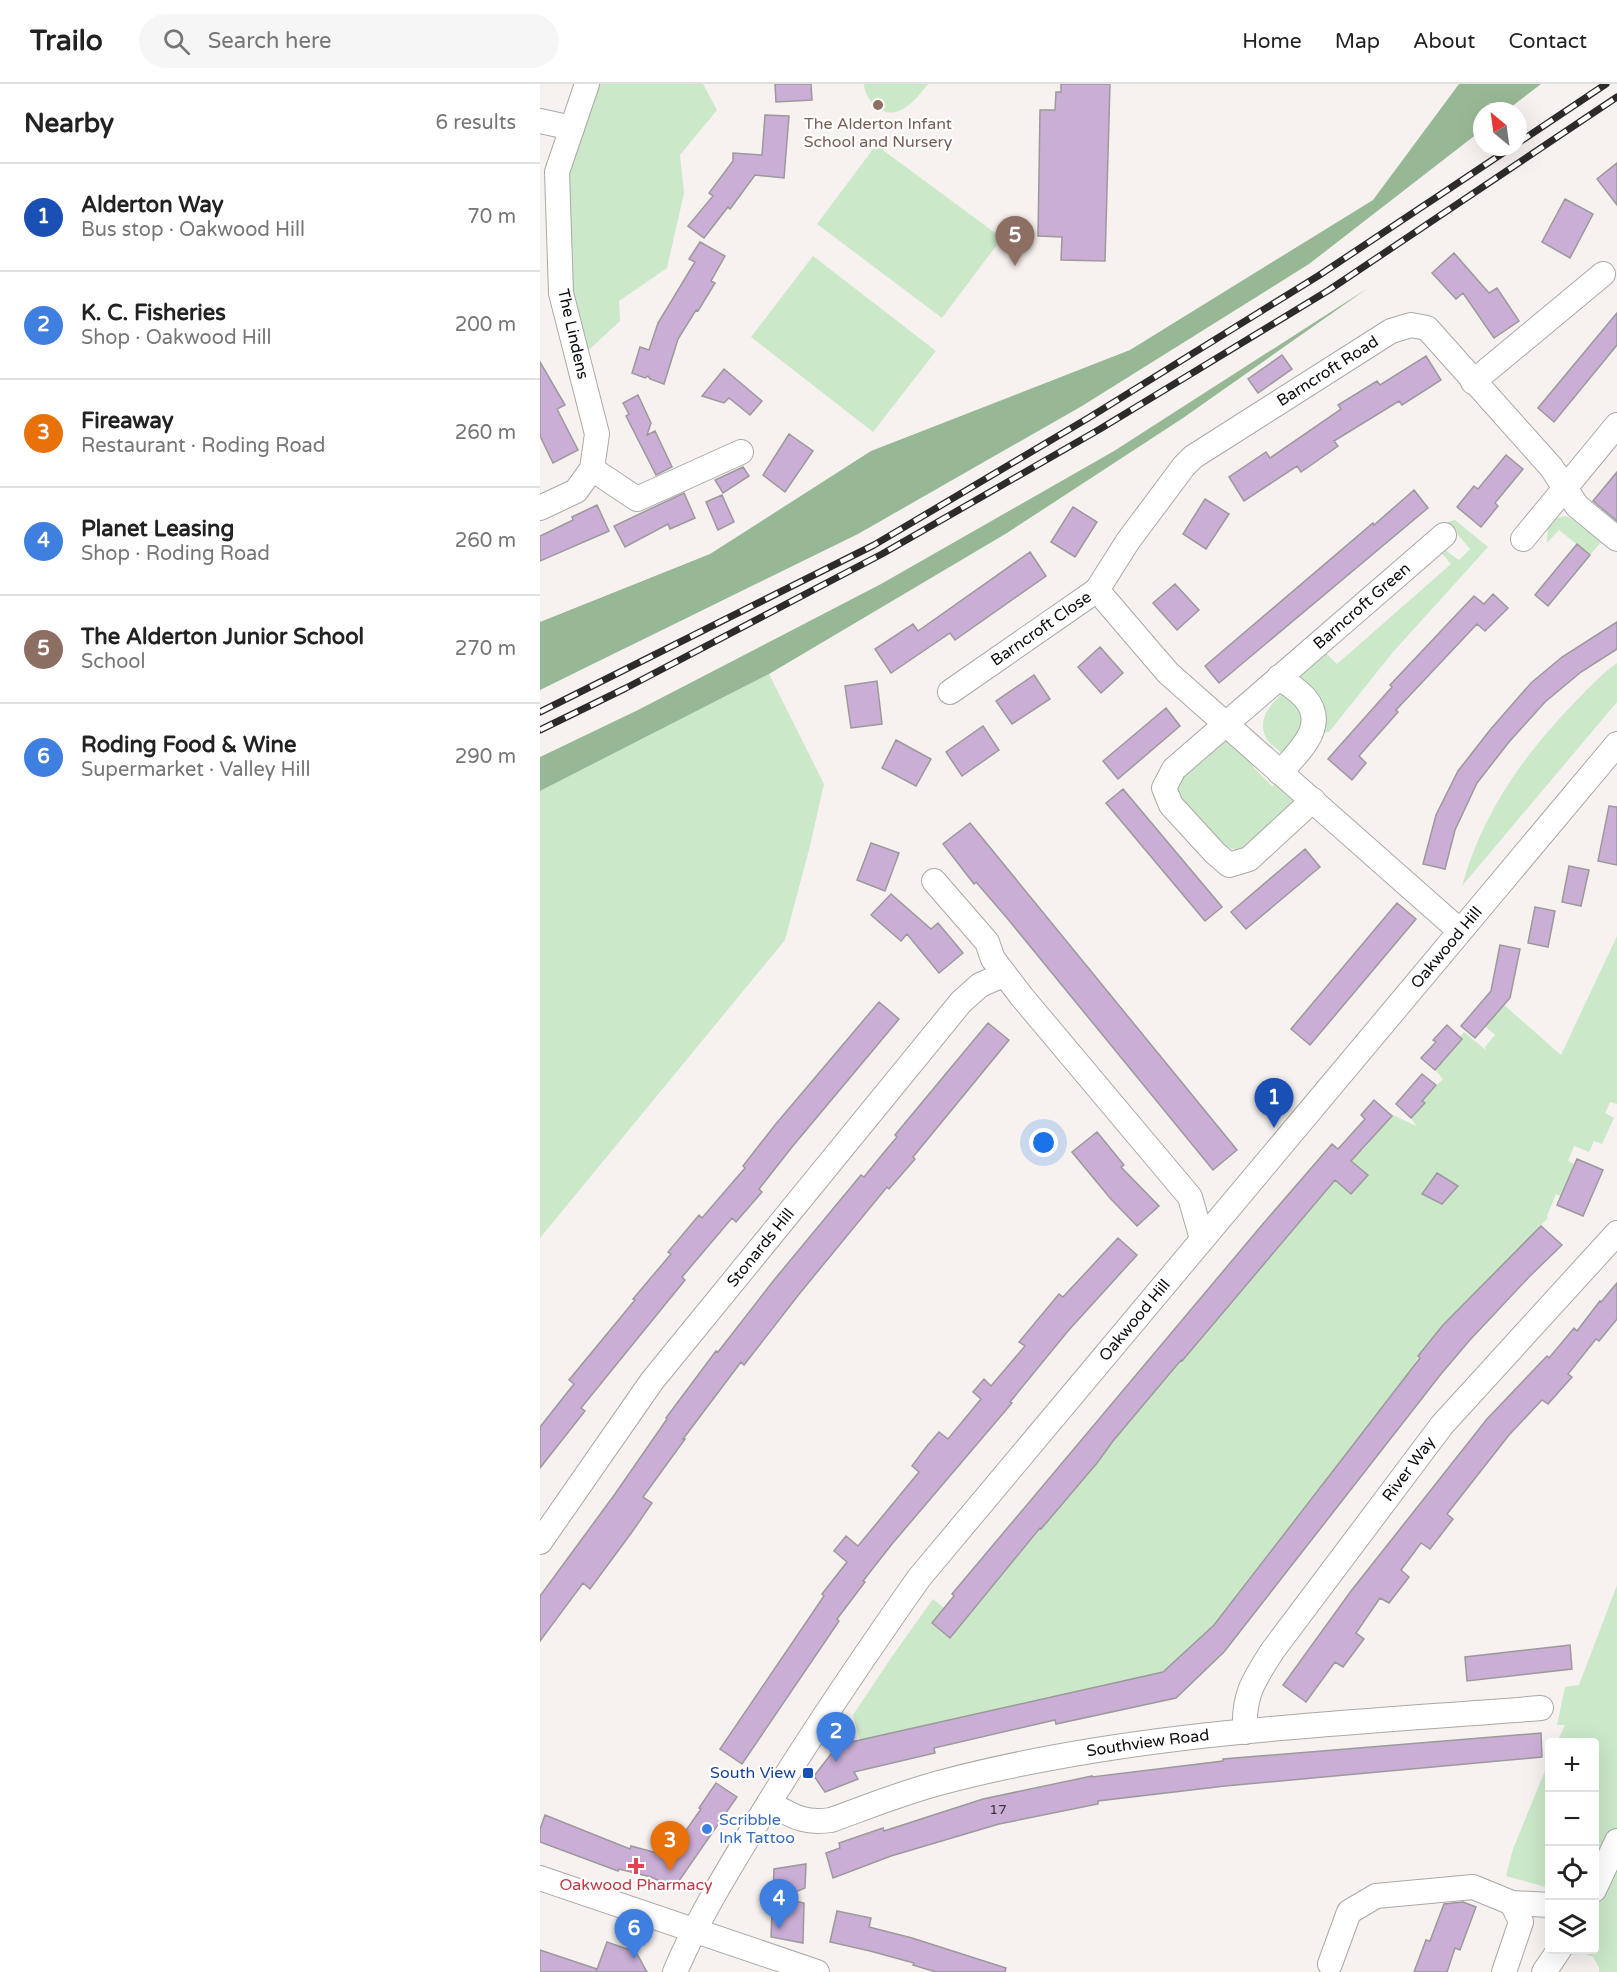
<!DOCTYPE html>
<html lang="en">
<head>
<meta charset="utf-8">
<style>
	body { margin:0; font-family:"Varela Round",sans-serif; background:#f6f6f6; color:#222 }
	.controls { position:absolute; right:18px; bottom:18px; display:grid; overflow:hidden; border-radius:6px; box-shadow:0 6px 24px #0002 }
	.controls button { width:54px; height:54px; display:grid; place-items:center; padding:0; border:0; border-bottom:2px solid #e0e0e0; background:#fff; color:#222; font:30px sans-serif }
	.compass { position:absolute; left:933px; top:18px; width:54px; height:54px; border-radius:50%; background:#fff; box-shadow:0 6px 24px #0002; rotate:331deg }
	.you { position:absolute; left:504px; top:1059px; width:21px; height:21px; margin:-15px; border:4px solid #fff; border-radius:50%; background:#1a73e8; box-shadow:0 0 0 9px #1a73e833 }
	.badge { display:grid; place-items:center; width:39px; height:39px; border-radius:50%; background:#1a73e8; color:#fff; font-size:20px; font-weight:700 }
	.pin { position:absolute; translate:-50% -50px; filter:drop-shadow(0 2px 3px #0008) }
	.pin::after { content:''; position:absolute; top:32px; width:21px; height:18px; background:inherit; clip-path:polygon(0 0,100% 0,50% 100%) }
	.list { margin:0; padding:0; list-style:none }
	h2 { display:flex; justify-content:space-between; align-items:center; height:78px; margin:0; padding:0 24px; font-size:26px }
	h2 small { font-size:20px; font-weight:400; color:#767676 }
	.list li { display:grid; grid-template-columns:39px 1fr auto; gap:18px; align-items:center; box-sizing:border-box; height:108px; padding:0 24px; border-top:2px solid #e0e0e0 }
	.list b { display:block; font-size:22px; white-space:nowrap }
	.list p { margin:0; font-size:20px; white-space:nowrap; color:#767676 }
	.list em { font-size:20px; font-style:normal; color:#767676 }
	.icon { flex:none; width:33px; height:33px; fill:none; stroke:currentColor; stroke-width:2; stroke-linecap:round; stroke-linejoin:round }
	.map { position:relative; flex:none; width:1077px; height:1888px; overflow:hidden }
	header { display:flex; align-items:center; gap:36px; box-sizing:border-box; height:84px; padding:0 30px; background:#fff; border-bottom:2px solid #e0e0e0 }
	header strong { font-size:28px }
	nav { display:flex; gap:33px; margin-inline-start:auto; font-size:21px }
	.search { width:420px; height:54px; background:#f6f6f6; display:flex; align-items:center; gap:15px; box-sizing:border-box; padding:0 21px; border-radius:33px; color:#767676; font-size:22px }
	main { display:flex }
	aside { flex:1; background:#fff }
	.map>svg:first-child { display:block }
	.green { fill:#cbe8c9; fill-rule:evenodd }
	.forest { fill:#97b895 }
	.building { fill:#caaed5; stroke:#9c999d; stroke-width:1.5 }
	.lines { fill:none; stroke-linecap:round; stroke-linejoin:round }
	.minor-casing { stroke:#aca8a5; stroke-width:26 }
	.minor { stroke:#fff; stroke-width:24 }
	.rail-casing { stroke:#2d2b29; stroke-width:7 }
	.rail { stroke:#fff; stroke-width:4.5; stroke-dasharray:14; stroke-linecap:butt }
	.education-dot { fill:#8d6e63; stroke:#fff; stroke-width:2 }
	.transit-dot { fill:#1a4fb4; stroke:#fff; stroke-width:2 }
	.shop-dot { fill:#3f7fe0; stroke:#fff; stroke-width:2 }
	.health-dot { fill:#e0444e; stroke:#fff; stroke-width:2 }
	.labels { text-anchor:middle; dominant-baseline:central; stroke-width:4.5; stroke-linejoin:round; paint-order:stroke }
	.number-label { font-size:14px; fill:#3d343e }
	.education-label { font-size:16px; fill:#785e54; stroke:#fff }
	.street-label { font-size:16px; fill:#0e0c0b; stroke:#fff }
	.transit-label { font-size:16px; fill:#164399; stroke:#fff; text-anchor:end }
	.shop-label { font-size:16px; fill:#366cbe; stroke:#fff; text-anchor:start }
	.health-label { font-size:16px; fill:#be3a42; stroke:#fff }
</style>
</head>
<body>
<header>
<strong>Trailo</strong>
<div class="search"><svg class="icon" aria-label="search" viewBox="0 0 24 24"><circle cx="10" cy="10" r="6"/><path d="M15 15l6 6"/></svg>Search here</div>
<nav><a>Home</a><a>Map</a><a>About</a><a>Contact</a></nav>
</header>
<main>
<aside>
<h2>Nearby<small>6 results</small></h2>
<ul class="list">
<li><span class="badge" style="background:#1a4fb4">1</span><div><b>Alderton Way</b><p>Bus stop · Oakwood Hill</p></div><em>70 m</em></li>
<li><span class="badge" style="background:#3f7fe0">2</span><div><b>K. C. Fisheries</b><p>Shop · Oakwood Hill</p></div><em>200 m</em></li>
<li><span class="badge" style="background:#e8710a">3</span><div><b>Fireaway</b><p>Restaurant · Roding Road</p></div><em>260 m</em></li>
<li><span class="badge" style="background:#3f7fe0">4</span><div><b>Planet Leasing</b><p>Shop · Roding Road</p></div><em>260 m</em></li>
<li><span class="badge" style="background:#8d6e63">5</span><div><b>The Alderton Junior School</b><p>School</p></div><em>270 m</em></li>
<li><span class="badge" style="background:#3f7fe0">6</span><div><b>Roding Food &amp; Wine</b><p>Supermarket · Valley Hill</p></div><em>290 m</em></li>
</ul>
</aside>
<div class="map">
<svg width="1077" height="1888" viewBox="0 0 1077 1888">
	<rect width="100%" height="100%" fill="#f7f2ef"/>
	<path class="green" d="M47 0H163L177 26 140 71 144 109 127 184 79 217 80 237 38 276 17 88Z
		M324 0H388C375 17 355 41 334 21 329 16 324 7 324 0Z
		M336 61 462 154 402 234 277 140Z
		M273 172 396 267 333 348 211 253Z
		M1026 432 1032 435 1061 458 1050 471 1019 446 1007 459C1008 443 1007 435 1026 432Z
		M915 436 948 463 853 568 789 648 778 649 759 594 762 584 783 566 797 580 911 480 898 465 902 464 919 476 930 465 907 438Z
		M1077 579V618L922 802C942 730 982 673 1033 620 1047 606 1061 590 1077 579Z
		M229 590 284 700 270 762 245 856 0 1154V707Z
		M746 605 763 620V649L744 671C739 666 730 661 726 654 716 633 733 619 746 605Z
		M688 657 713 673V683L732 702 740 698 754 713 752 722 708 764 696 766 683 762 640 715 638 704 642 690 675 661Z
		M1077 852V1020L1070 1018 1065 1029 1074 1034 1062 1060 1054 1057 1049 1068 1034 1062 1028 1077 1034 1080 1021 1112 1016 1110 1007 1132 1008 1134 903 1241C892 1254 881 1266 874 1281L677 1537 620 1591 320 1657 313 1631 353 1571 393 1515 404 1524 392 1539 410 1554 455 1498 557 1379 570 1360 795 1096 812 1110 828 1091 804 1070 812 1062 822 1067 838 1047 834 1043 847 1028 876 1042 871 1034 885 1019 882 1016 903 995 895 986 908 971 907 968 924 948 946 966 945 963 955 951 945 942 964 921 1021 971ZM897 1089 918 1102 902 1120 882 1109Z
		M1077 1501V1888H1059V1884L1053 1873 1045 1870 1022 1871 1026 1866H1054V1658H1017L1025 1641H1017L1025 1603 1039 1601Z
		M1009 1677 1010 1804H1009L966 1792 973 1765Z"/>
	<path class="forest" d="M919 0H1001L966 27H942V46L769 180 542 322 318 450 0 606V538L170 470 331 367 590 266 833 116Z
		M828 204 643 334 467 449 229 590 0 707V673L98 626 341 500 574 367Z"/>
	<path class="building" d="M235 0H271L272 16 236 18Z
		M521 0H570L565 177 521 176 522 153 498 152 500 26H515L516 8H521Z
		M225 31 249 32 244 94 215 91 190 125 188 123 164 154 148 142 173 112 169 109 193 77V69L222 71Z
		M1077 79V121L1057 95Z
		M1025 115 1053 130 1030 174 1002 158Z
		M160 158 185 172 171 197 175 199 158 227 156 226 138 255 124 300 110 295 108 292 105 294 92 289 100 263 109 266 118 239 155 178 149 175Z
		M914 169 949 209 957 204 979 237 954 254 923 209 916 215 892 189Z
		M1077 229V261L1014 338 998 324Z
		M742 271 752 285 718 309 708 295Z
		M886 272 901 296 862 321 859 317 794 357 798 362 761 388 757 382 704 417 689 393 726 368 730 374 801 325 798 321 837 297 840 301Z
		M0 278 25 321 17 325 38 366 13 379 0 352Z
		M184 285 222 317 210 331 189 314 184 319 162 312Z
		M98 311 111 339 107 351 115 347 132 383 116 391 86 332 89 330 83 319Z
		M249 350 273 367 245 408 223 391Z
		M966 371 983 385 955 419 958 422 941 443 917 423 934 402 938 405Z
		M203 383 209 392 183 409 175 396Z
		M1077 388V437L1053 417Z
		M874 406 888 424 679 599 665 582 833 439 834 441Z
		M144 409 155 434 130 445 128 440 85 463 74 442Z
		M182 411 194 438 178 446 166 418Z
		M665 415 689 430 666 465 643 450Z
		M57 421 69 447 0 477V452L33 436 32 433Z
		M533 423 557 438 535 473 511 458Z
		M1037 460 1050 471 1008 522 995 511Z
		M490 468 506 492 415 556 410 549 351 589 335 565 373 540 378 547Z
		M635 500 659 526 637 546 613 519Z
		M953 510 968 524 945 547 937 540 856 626 858 628 819 672 826 679 812 696 788 675 852 603 850 601 934 512 944 520Z
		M1077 538V565L1041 588 1005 618 969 658 937 699 915 746 905 785 883 780 896 731 918 687 950 646 991 599 1022 573Z
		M560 563 583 589 561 609 538 583Z
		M494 591 510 615 472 640 456 617Z
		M337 597 342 640 311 644 305 602Z
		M626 624 640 642 578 695 563 677Z
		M443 642 459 666 422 692 406 668Z
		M356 656 391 675 376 702 342 684Z
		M583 705 682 823 665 837 566 719Z
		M1069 722 1077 723V781L1058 777Z
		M430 739 697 1066 673 1086 467 834 436 798 434 800 403 760Z
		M331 759 359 769 345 807 317 796Z
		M765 765 780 783 706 845 691 828Z
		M1029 782 1049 786 1041 822 1022 818Z
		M351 810 391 845 398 839 423 869 399 889 367 850 361 857 331 831Z
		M857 819 876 835 770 961 751 945Z
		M995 823 1015 827 1008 863 988 859Z
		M960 861 980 865 970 914 935 954 921 942 951 907Z
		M339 918 359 935 252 1063 219 1105 222 1108 196 1138 192 1134 142 1193 145 1196 41 1324 45 1327 0 1384V1343L34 1300 29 1296 95 1216 93 1215 131 1170 128 1168 159 1131 162 1134 205 1084 203 1082 235 1041Z
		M448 939 469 956 373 1073 375 1075 349 1105 347 1103 260 1209 204 1281 201 1278 143 1355H145L103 1413 112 1419 92 1448 50 1505 43 1499 0 1557V1512L75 1410 127 1335 126 1334 176 1267 178 1268 234 1196 321 1091 324 1093 341 1072 357 1053 355 1051Z
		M907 941 922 955 895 986 881 974 896 958 893 956Z
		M882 990 896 1001 882 1017 885 1019 871 1034 856 1020Z
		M834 1016 852 1032 811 1077 828 1091 820 1100 811 1110 795 1096 653 1264 642 1277 641 1276 573 1357 557 1379 501 1445 500 1444 410 1554 392 1539 414 1512 412 1510 722 1141 792 1060 798 1065 825 1035 821 1031Z
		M557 1048 584 1081 581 1083 619 1122 597 1142 570 1114 532 1068Z
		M1037 1075 1063 1086 1043 1132 1017 1121Z
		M897 1089 918 1102 902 1120 882 1110Z
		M1001 1142 1022 1161 990 1192 929 1257 901 1290 684 1568 636 1614 516 1640 515 1636 394 1664 395 1669 314 1688 318 1695 285 1708 274 1692 298 1661 623 1588 674 1541 813 1361 880 1274 878 1272 903 1241Z
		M578 1154 597 1171 528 1247 470 1318 472 1319 352 1460 323 1497 325 1498 297 1535 299 1537 202 1680 180 1665 284 1512 282 1510 307 1478 294 1467 306 1452 318 1462 379 1388 372 1382 387 1362 399 1348 408 1355 441 1315 433 1308 444 1295 451 1302 485 1262 479 1258 519 1210 523 1213Z
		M1077 1199V1235L1059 1257 1056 1255 1028 1290 1032 1293 1008 1320 1002 1316 969 1351 907 1430 913 1435 890 1465 881 1459 861 1486 869 1493 849 1519 840 1514 816 1549 824 1555 803 1583 795 1578 766 1618 743 1601 811 1507 947 1335 1007 1272 1009 1274 1034 1244 1037 1247 1060 1217 1061 1218Z
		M1030 1561 1032 1585 927 1597 925 1573Z
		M1001 1649 1002 1673 685 1702 558 1717V1720L459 1740 351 1772 293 1794 286 1769 300 1764 299 1759 343 1744 344 1747 443 1715 552 1692V1693L683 1677V1675Z
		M176 1699 197 1713 139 1797 128 1801 111 1793 79 1785 78 1787 0 1758V1745L5 1731 90 1765 91 1762 128 1772 161 1725 159 1724Z
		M266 1780 265 1804 241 1814 264 1819 263 1859 231 1853 234 1785Z
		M923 1818 936 1823 920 1866 915 1864 907 1888H874L886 1856 890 1857 904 1820Z
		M297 1827 331 1834 329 1843 372 1854 466 1884 465 1888H396L373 1881 374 1879 330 1867 290 1858Z
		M67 1858 96 1868 107 1888H56Z
		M0 1866 57 1885 56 1888H0Z"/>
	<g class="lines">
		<defs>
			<g id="minor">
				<path d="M0 37 32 44"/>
				<path d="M933 298 1063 190"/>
				<path d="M52 385 97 415 201 368"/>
				<path d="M0 424 36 407 52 385 57 350 21 209 17 88 47 0"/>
				<path d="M983 455 1077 341"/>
				<path id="s1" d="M557 506 588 457 644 382 653 373 851 247 871 241 887 244 1011 383 1037 422 1077 455"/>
				<path d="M739 593C748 600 758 606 765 614 789 642 758 668 740 689"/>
				<path id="s2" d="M410 608 557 506 628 589 920 847"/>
				<path id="s3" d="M773 716 709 775 689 781 675 769 631 721 624 704 634 685 904 451"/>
				<path d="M394 797 447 858 453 875 482 913 650 1113 662 1155"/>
				<path id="s4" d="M0 1458 112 1297 421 918 440 901 463 891"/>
				<path id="s5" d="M705 1648C703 1610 714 1596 733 1566L902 1341 1077 1149"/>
				<path id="s6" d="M229 1719C253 1732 263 1740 291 1736 327 1723 362 1709 399 1699 593 1647 801 1640 1001 1624"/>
				<path d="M0 1794 277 1888"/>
				<path d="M1054 1806 1077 1757"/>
				<path d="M790 1880 809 1828 836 1812 933 1803 972 1819 1010 1821"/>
				<path id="s7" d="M135 1888C157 1836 187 1788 216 1740 267 1656 322 1575 379 1494L1077 660"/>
				<path d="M964 1888 981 1838 972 1819"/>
				<path d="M1004 1888 1019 1866"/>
			</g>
		</defs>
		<use href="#minor" class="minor-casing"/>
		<use href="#minor" class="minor"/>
		<defs>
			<path id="rail" d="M978 59 1066 0
				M0 628 334 461 550 333 778 192 972 63
				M0 646 86 604 342 470 560 345 789 206 1077 13"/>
		</defs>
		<use href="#rail" class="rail-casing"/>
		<use href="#rail" class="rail"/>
	</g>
	<circle class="education-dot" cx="338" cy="21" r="6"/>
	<rect class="transit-dot" x="262" y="1683" width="12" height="12" rx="3"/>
	<circle class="shop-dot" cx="167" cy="1745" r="6"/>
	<path class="health-dot" d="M93 1773h6v6h6v6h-6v6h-6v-6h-6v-6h6z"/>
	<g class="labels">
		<g class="number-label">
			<text x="458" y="1725">17</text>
		</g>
		<g class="education-label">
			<text x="338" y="40">The Alderton Infant<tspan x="338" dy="18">School and Nursery</tspan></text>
		</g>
		<g class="street-label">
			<text transform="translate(33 250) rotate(77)">The Lindens</text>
			<text stroke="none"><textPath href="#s1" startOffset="324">Barncroft Road</textPath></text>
			<text stroke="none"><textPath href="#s3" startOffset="480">Barncroft Green</textPath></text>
			<text stroke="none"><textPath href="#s2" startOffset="111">Barncroft Close</textPath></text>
			<text stroke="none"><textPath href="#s7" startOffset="1286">Oakwood Hill</textPath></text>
			<text stroke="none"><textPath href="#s4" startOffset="368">Stonards Hill</textPath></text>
			<text stroke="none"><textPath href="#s7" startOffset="800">Oakwood Hill</textPath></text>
			<text stroke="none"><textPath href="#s5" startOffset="315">River Way</textPath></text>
			<text stroke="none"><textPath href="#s6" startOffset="393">Southview Road</textPath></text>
		</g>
		<g class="transit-label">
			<text x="256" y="1689">South View</text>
		</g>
		<g class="shop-label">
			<text x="179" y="1736">Scribble<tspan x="179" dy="18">Ink Tattoo</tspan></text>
		</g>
		<g class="health-label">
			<text x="96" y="1801">Oakwood Pharmacy</text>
		</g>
	</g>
</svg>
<div class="controls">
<button>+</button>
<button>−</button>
<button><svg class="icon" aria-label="locate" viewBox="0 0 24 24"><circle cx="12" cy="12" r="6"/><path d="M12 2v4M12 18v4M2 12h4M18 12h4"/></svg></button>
<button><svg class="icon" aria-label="layers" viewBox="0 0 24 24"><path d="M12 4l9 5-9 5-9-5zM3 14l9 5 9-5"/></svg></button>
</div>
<svg class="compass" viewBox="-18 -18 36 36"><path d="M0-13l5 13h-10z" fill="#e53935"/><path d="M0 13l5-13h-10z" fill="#767676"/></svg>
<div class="you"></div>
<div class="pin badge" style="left:734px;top:1044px;background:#1a4fb4">1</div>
<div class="pin badge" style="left:296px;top:1678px;background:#3f7fe0">2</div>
<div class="pin badge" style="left:130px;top:1787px;background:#e8710a">3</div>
<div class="pin badge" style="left:239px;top:1845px;background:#3f7fe0">4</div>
<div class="pin badge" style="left:475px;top:182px;background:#8d6e63">5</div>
<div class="pin badge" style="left:94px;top:1875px;background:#3f7fe0">6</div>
</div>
</main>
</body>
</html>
